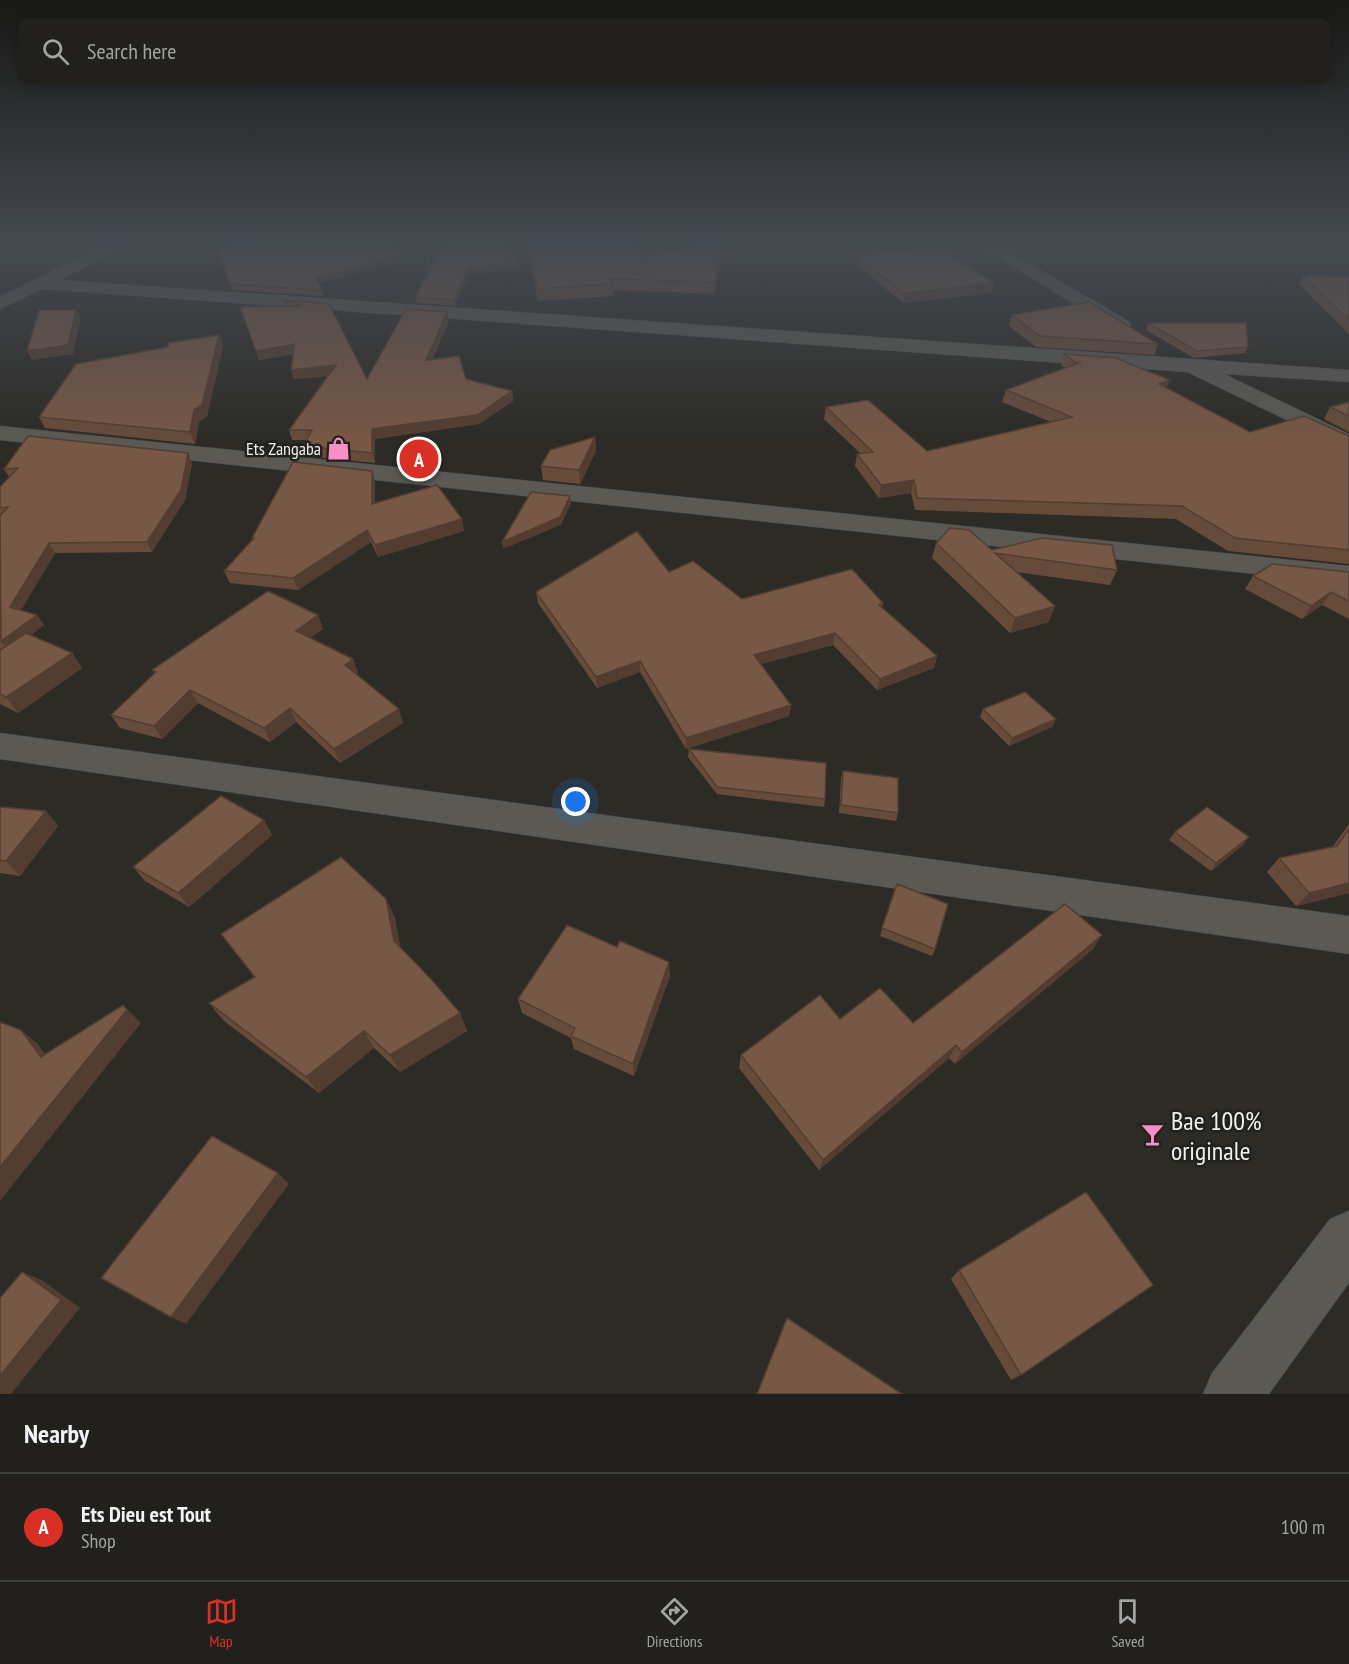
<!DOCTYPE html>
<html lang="en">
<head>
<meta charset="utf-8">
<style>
	body { margin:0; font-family:"PT Sans Narrow",sans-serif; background:#292825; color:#f1f3f6 }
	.you { position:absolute; left:576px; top:802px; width:21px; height:21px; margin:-15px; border:4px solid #fff; border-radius:50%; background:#1a73e8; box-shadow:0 0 0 9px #1a73e833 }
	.badge { display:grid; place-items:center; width:39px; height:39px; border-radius:50%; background:#d93025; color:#fff; font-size:20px; font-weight:700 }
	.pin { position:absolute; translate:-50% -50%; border:3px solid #fff; box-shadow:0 2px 6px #0006 }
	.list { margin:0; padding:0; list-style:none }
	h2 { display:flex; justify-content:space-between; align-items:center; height:78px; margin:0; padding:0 24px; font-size:26px }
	h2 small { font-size:20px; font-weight:400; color:#a2a3a3 }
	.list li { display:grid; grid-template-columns:39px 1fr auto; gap:18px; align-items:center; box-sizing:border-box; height:108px; padding:0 24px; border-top:2px solid #3e3e3b }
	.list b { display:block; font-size:22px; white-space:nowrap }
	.list p { margin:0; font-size:20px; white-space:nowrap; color:#a2a3a3 }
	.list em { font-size:20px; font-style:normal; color:#a2a3a3 }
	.icon { flex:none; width:33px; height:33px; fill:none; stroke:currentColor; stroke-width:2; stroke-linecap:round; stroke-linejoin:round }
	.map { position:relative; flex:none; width:1349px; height:1394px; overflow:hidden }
	.search { position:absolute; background:#21201c; box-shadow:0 3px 15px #0003; left:18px; right:18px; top:18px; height:66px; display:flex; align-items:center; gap:15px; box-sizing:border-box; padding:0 21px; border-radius:12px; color:#a2a3a3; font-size:22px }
	.sheet { height:186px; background:#21201c }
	nav { display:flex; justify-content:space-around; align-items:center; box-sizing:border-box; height:84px; border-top:2px solid #3e3e3b; background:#21201c; font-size:16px; color:#a2a3a3 }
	nav a { display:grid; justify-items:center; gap:3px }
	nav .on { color:#d93025 }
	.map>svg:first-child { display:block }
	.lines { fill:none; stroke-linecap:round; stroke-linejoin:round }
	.minor-casing { stroke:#494844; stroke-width:1 }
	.path { stroke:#8a8985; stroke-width:2; stroke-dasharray:1.5 1.5; stroke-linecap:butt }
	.minor { fill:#5a5953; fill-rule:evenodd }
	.wall { fill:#664b3b }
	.shaded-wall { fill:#533d30 }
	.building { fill:#775745; stroke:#533d30; stroke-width:1.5 }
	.labels { text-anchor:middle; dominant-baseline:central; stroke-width:5; stroke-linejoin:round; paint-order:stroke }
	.far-poi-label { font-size:18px; fill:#f0f0ec; stroke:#22211c; text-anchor:end }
	.near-poi-label { font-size:26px; fill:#f0f0ec; stroke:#22211c; text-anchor:start }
</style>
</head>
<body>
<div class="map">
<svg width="1349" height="1394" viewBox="0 0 1349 1394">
	<rect width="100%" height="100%" fill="#2c2b26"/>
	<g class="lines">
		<defs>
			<path id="minor" d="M106 244H126L124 247 60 280 1349 370V382L1224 374 1349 434V450L1187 372 42 289 0 309V297Z
				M976 244H995L1129 321 1131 325 1129 329H1115Z
				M0 426 1349 566V584L0 440Z
				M0 733 1349 916V954L0 759Z
				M1349 1211V1283L1269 1394H1203L1212 1373 1330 1219Z"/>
		</defs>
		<use href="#minor" class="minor-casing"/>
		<path class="path" d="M422 282 430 270 426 244"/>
		<use href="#minor" class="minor"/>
	</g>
	<path class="wall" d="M229 244H304L303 245 397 244 400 261 318 283 324 296 232 290 218 251Z
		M445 244 518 268 469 274 455 306 417 303 415 297Z
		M527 244H638L639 258 723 251 714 294 613 290V296L538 301Z
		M858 256 994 283 991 293 903 303 857 265Z
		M1303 276 1349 277V334L1299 284Z
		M282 300 329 304 367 379 447 312 449 321 432 360 466 379 512 391 513 401 479 424 375 439V463L307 456 303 446 307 440H292L289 430 328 376 294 379V354L259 360 240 307H284Z
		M1012 315 1158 344 1154 355 1036 347 1009 326Z
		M1148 323 1248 347 1245 353 1194 358 1146 330Z
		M219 335 223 346 207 416 199 422 195 444 45 428 39 417 168 347Z
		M1064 354 1119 358V359L1166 388 1250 432 1349 436V564L1228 551 1176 519 915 510 911 493 879 498 855 466 857 454 860 453 824 419 826 407 927 451 1051 422 1002 402 1006 390 1065 368 1061 365Z
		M1349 402V432L1324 419 1330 407Z
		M595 437 596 451 580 484 543 480 541 466Z
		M192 463 185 500 152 552 55 553 21 610 37 615 44 625 31 635 72 653 82 668 18 713 0 704V650L1 649H0V487L9 477 4 469Z
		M375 482V503L462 519 464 531 378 557 371 542 298 590 230 583 224 571 252 540V538Z
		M936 543 992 550 1117 570 1110 585 1016 572 1049 622 1010 633 932 558Z
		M669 572 742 599 883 603 882 609 937 656 934 668 877 690 833 645 761 664 791 705 789 716 686 749 640 672 597 688 538 603 536 592Z
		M1349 572V619L1322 605 1302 619 1245 589 1253 576Z
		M318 615 323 629 310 638 353 659 358 673 356 674 403 723 340 763 296 722 270 742 198 703 162 739 120 728 111 715 155 674 152 670Z
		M983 709 1056 719 1052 727 1009 746 980 717Z
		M689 749 825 799 824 807 717 794 688 757Z
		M843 771 898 813 896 821 839 813 841 778Z
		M0 807 46 811 58 826 20 876 0 873Z
		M264 820 272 835 189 907 145 881 133 867Z
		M1349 824V893L1296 906 1267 872 1279 858 1333 846Z
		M1175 832 1243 845 1211 871 1169 840Z
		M897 884 935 949 932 956 880 936Z
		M386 899 395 918 400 947 460 1013 467 1031 400 1072 374 1048 319 1093 224 1021 209 1003 254 977 221 934Z
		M1093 949 955 1064 949 1058 819 1170 739 1068 741 1055 840 1019 913 1023Z
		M670 976 634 1076 574 1049 571 1038 522 1013 518 999Z
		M959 1270 1021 1375 1011 1380 951 1279Z"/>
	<path class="shaded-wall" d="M722 244 723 251 714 294 715 282Z
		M399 255 400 261 317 284 316 278Z
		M518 262V268L469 274 455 306 454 300 468 268Z
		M994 283 991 293 903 303 904 293Z
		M76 310 81 319 73 354 32 360 27 351Z
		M447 312 449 321 428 370 426 360Z
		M219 335 223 346 207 416 199 422 195 444 190 432 194 410Z
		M295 344 298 353 259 360 256 351Z
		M336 365 339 375 294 379 291 370Z
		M1170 380 1165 392 1159 384Z
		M512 391 513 401 479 424 375 439V463L372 453V429Z
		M595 437 596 451 580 484 579 470Z
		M188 453 192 463 185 500 152 552 147 542Z
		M372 471 375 482V516L372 504Z
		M914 480 911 493 879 498 881 485Z
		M570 496 571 503 561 525 503 549 502 542Z
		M462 519 464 531 378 557 375 545Z
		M367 530 371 542 298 590 293 578Z
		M49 543 55 553 17 617 10 607Z
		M1331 592 1322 605 1302 619 1311 606Z
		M1055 606 1049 622 1010 633 1015 618Z
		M37 615 44 625 9 651 1 641Z
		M318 615 323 629 301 644 296 631Z
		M835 633 833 645 753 666 754 655Z
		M72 653 82 668 18 713 6 697Z
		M937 656 934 668 877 690 880 679Z
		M353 659 358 673 350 679 345 665Z
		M640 661V672L597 688 596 677Z
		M190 690 198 703 162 739 154 726Z
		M791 705 789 716 686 749V738Z
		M290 708 296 722 270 742 264 728Z
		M399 709 403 723 340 763 334 749Z
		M1056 719 1052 727 1009 746 1012 738Z
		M46 811 58 826 20 876 6 861Z
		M264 820 272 835 189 907 178 893Z
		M1249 837 1243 845 1211 871 1216 863Z
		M1349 883V893L1296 906 1309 893Z
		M386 899 395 918 403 960 394 941Z
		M1102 935 1093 949 955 1064 962 1052Z
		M669 962 670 976 634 1076 633 1064Z
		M123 1005 141 1023 0 1201V1167Z
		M460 1013 467 1031 400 1072 390 1055Z
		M21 1030 37 1043 57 1070 41 1057Z
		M364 1031 374 1048 319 1093 306 1077Z
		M956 1045 949 1058 819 1170 823 1160Z
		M278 1173 289 1184 186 1324 171 1317Z
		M22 1272 42 1280 80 1308 11 1394H0V1376Z"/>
	<path class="building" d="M229 244H296L294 246 314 244H397L399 255 316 278 322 290 230 284 218 251Z
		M445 244H502L518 262 468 268 454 300 415 297Z
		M528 244H638L639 258 705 244H722L715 282 610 279 612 284 537 289Z
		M940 248 994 283 904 293 858 256Z
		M1303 276 1349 277V320Z
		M282 300 329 304 367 379 406 309 447 312 426 360 459 356 466 379 512 391 477 415 372 429V453L303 446 312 430H289L336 365 291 370 295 344 256 351 240 307 302 306Z
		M1089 302 1158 344 1040 336 1012 315Z
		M39 310H76L68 345 27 351Z
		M1148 323H1246L1248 347 1197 351Z
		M219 335 202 405 194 410 190 432 39 417 76 364 168 347V343Z
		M1064 354 1119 358H1116L1170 380 1159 384 1250 432 1304 416 1349 436V550L1235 538 1182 506 917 498 914 480 881 485 857 454 873 452 826 407 868 400 927 451 1072 417 1006 390 1081 362 1077 363Z
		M1349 402V416L1330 407Z
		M28 436 188 453 181 490 147 542 49 543 10 607 37 615 1 641 0 516 8 507 0 508V487L18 468 4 469Z
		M595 437 579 470 541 466 550 450Z
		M293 462 372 471V504L437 485 462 519 375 545 367 530 293 578 224 571 254 538H252Z
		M531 492 570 496 560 517 502 542Z
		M950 528 969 530 992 550 1042 538 1112 545 1117 570 995 553 1055 606 1015 618 936 543Z
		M637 531 669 572 693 561 742 599 852 569 883 603 879 605 937 656 880 679 835 633 754 655 791 705 686 738 640 661 596 677 536 592Z
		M1272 564 1349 572V601L1331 592 1311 606 1253 576Z
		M268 591 318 615 296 631 353 659 345 665 399 709 334 749 290 708 264 728 190 690 154 726 111 715 156 672 152 670Z
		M26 633 72 653 6 697 0 694V650Z
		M1025 692 1056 719 1012 738 983 709Z
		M689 749 826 763 825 799 717 787Z
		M843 771 898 778V813L841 805Z
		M221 796 264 820 178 893 133 867Z
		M0 807 46 811 6 861 0 860Z
		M1207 807 1249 837 1216 863 1175 832Z
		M1349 829V883L1309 893 1279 858 1337 846Z
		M341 857 386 899 394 941 431 979 460 1013 390 1055 364 1031 306 1077 209 1003 255 977 221 934Z
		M897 884 948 904 935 949 882 928Z
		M1065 904 1102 935 962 1052 956 1045 823 1160 741 1055 820 995 840 1019 880 988 913 1023Z
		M567 925 617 947 620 941 669 962 633 1064 571 1036 575 1028 518 999Z
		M123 1005 127 1010 0 1167V1022L21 1030 41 1057Z
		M212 1136 278 1173 171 1317 101 1278Z
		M1086 1192 1153 1285 1021 1375 959 1270Z
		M22 1272 61 1300 0 1376V1298Z
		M787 1318 902 1394H757Z"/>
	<linearGradient id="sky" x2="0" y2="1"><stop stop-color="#181815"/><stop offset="0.56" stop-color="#454a52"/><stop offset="1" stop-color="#454a52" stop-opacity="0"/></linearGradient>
	<rect width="1349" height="439" fill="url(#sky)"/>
	<defs>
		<symbol id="shop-bare" viewBox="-9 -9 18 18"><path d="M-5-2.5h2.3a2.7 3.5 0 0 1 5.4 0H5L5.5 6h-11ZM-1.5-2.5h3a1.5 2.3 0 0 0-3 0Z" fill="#fa8fc8" stroke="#22211c" stroke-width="2.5" paint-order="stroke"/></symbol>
		<symbol id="bar-bare" viewBox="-9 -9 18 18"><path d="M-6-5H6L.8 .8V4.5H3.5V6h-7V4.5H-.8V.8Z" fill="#fa8fc8" stroke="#22211c" stroke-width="2.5" paint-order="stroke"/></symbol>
	</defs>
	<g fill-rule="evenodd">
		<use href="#shop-bare" x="322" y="432" width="33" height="33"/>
		<use href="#bar-bare" x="1136" y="1118" width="33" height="33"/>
	</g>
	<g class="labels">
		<g class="far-poi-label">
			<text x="321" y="448">Ets Zangaba</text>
		</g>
		<g class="near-poi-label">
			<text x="1171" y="1120">Bae 100%<tspan x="1171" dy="30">originale</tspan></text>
		</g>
	</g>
</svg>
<div class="you"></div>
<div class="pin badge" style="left:419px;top:459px">A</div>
<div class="search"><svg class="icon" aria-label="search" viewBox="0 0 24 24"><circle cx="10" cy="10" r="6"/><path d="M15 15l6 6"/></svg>Search here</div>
</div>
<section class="sheet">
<h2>Nearby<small></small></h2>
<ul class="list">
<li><span class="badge">A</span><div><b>Ets Dieu est Tout</b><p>Shop</p></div><em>100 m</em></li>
</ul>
</section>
<nav>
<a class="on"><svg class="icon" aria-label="map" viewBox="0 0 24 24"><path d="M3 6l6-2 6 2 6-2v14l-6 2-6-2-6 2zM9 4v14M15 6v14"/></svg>Map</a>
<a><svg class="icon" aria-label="directions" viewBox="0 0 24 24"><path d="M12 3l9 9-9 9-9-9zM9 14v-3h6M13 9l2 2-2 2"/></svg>Directions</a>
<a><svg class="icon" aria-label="saved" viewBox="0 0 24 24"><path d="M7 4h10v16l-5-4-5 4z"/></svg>Saved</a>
</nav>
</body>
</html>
